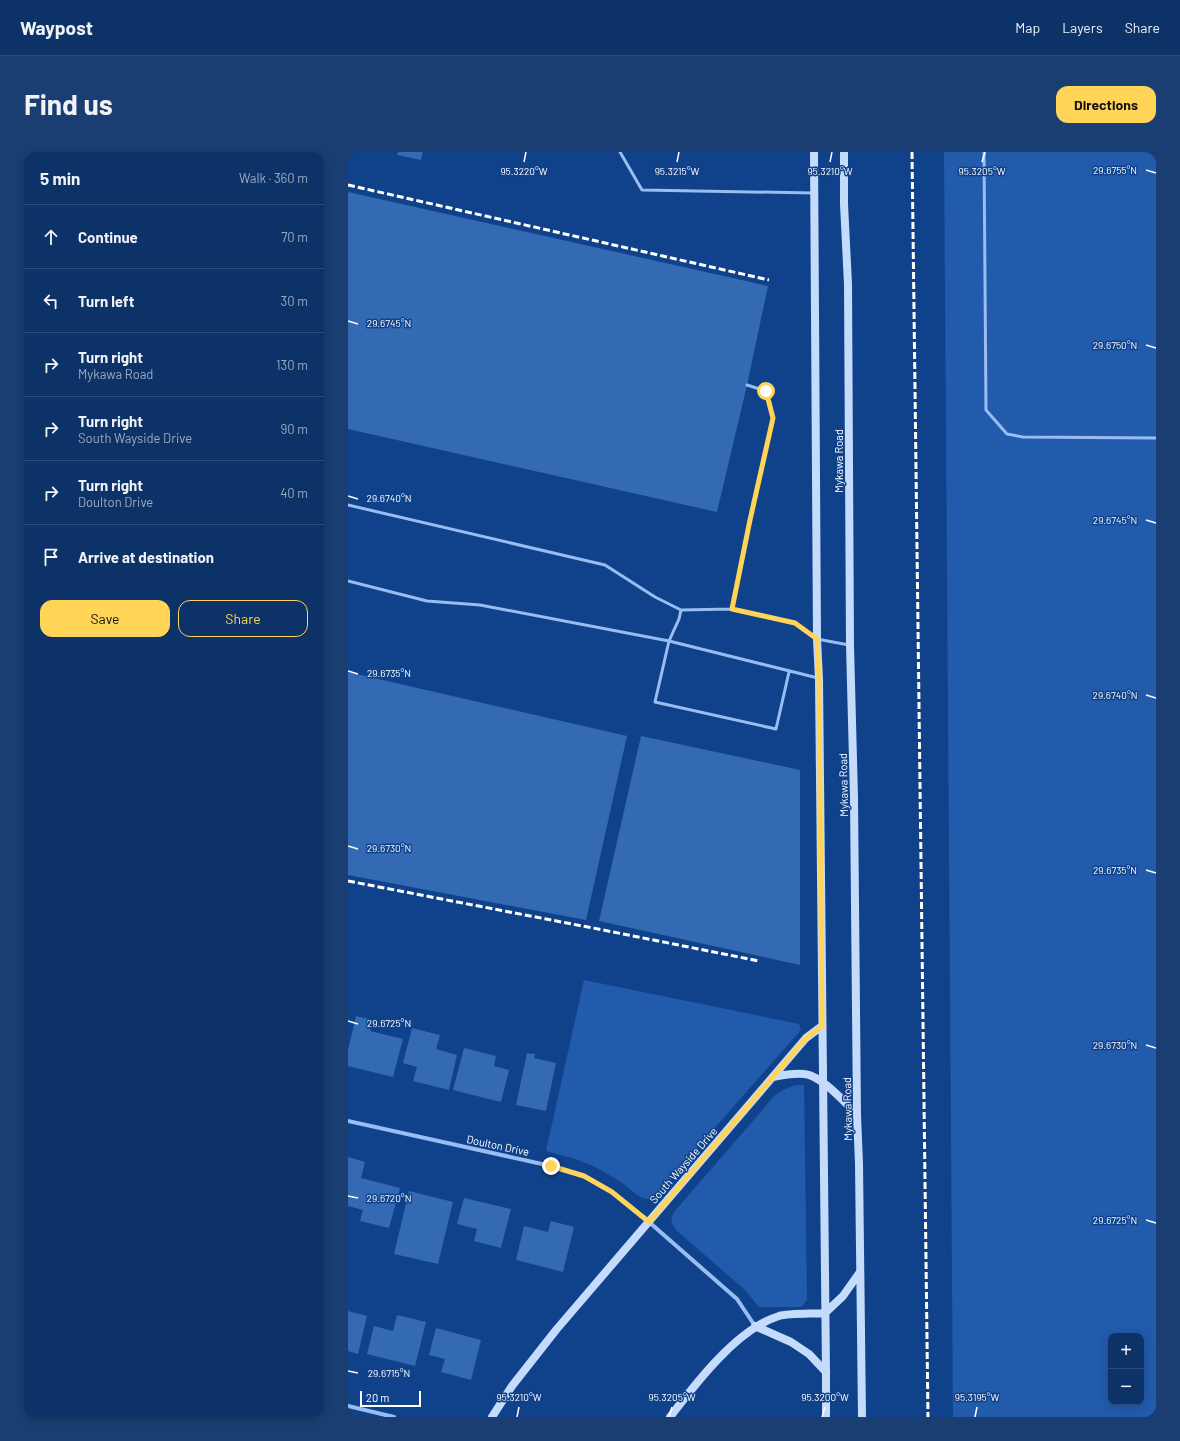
<!DOCTYPE html>
<html lang="en">
<head>
<meta charset="utf-8">
<style>
	body { margin:0; font-family:Barlow,sans-serif; background:#1a3e71; color:#f1f3f6 }
	.controls { position:absolute; right:12px; bottom:12px; display:grid; overflow:hidden; border-radius:8px; box-shadow:0 2px 10px #0003 }
	.controls button { width:36px; height:36px; display:grid; place-items:center; padding:0; border:0; border-bottom:1px solid #2c4d7c; background:#0c3268; color:#f1f3f6; font:20px sans-serif }
	.scale { position:absolute; left:12px; bottom:10px; width:61px; box-sizing:border-box; padding-left:4px; border:2px solid #fff; border-top:0; font-size:11px; line-height:14px; white-space:nowrap; color:#fff; -webkit-text-stroke:3px #10428b; paint-order:stroke }
	.stop { position:absolute; width:12px; height:12px; margin:-9px; border:3px solid #ffd457; border-radius:50%; background:#fff }
	.stop.end { background:#ffd457; border-color:#fff; box-shadow:0 1px 4px #0008 }
	.list { margin:0; padding:0; list-style:none }
	h2 { display:flex; justify-content:space-between; align-items:center; height:52px; margin:0; padding:0 16px; font-size:17px }
	h2 small { font-size:13px; font-weight:400; color:#9aaac0 }
	.list li { display:grid; grid-template-columns:26px 1fr auto; gap:12px; align-items:center; box-sizing:border-box; height:64px; padding:0 16px; border-top:1px solid #2c4d7c }
	.list b { display:block; font-size:15px; white-space:nowrap }
	.list p { margin:0; font-size:13px; white-space:nowrap; color:#9aaac0 }
	.list em { font-size:13px; font-style:normal; color:#9aaac0 }
	.actions { display:flex; gap:8px; padding:12px 16px }
	.actions a { flex:1; padding:9px 0; border:1px solid #ffd457; border-radius:12px; text-align:center; font-size:14px; color:#ffd457 }
	.actions .main { background:#ffd457; color:#111 }
	.icon { flex:none; width:22px; height:22px; fill:none; stroke:currentColor; stroke-width:2; stroke-linecap:round; stroke-linejoin:round }
	.map { position:relative; flex:none; width:808px; height:1265px; overflow:hidden; border-radius:12px }
	header { display:flex; align-items:center; gap:24px; box-sizing:border-box; height:56px; padding:0 20px; background:#0c3268; border-bottom:1px solid #2c4d7c }
	header strong { font-size:19px }
	nav { display:flex; gap:22px; margin-inline-start:auto; font-size:14px }
	.intro { display:flex; align-items:center; justify-content:space-between; box-sizing:border-box; height:96px; padding:0 24px }
	h1 { margin:0; font-size:28px }
	.button { padding:10px 18px; border-radius:12px; background:#ffd457; color:#111; font-size:14px; font-weight:700 }
	main { display:flex; gap:24px; padding:0 24px }
	aside { flex:1; background:#0c3268; border-radius:12px; box-shadow:0 2px 10px #0003 }
	.map>svg:first-child { display:block }
	.green { fill:#225bab; fill-rule:evenodd }
	.building { fill:#3469b3 }
	.lines { fill:none; stroke-linecap:round; stroke-linejoin:round }
	.lane { stroke:#97bdf2; stroke-width:3 }
	.street { stroke:#97bdf2; stroke-width:4 }
	.secondary { stroke:#c5dbfc; stroke-width:8 }
	.rail { stroke:#fff; stroke-width:3; stroke-dasharray:7 3; stroke-linecap:butt }
	.route { stroke:#ffd457; stroke-width:5 }
	.ticks { fill:none; stroke:#fff; stroke-width:1.5 }
	.labels { text-anchor:middle; dominant-baseline:central; stroke-width:3; stroke-linejoin:round; paint-order:stroke }
	.street-label { font-size:11px; fill:#fff; stroke:#10428b }
	.ticks-label { font-size:10px; text-anchor:middle; fill:#fff; stroke:#10428b; stroke-width:3; stroke-linejoin:round; paint-order:stroke }
</style>
</head>
<body>
<header>
<strong>Waypost</strong>
<nav><a>Map</a><a>Layers</a><a>Share</a></nav>
</header>
<div class="intro"><h1>Find us</h1><a class="button">Directions</a></div>
<main>
<aside>
<h2>5 min<small>Walk · 360 m</small></h2>
<ul class="list">
<li><svg class="icon" aria-label="ahead" viewBox="0 0 24 24"><path d="M12 20V5M6 11l6-6 6 6"/></svg><div><b>Continue</b></div><em>70 m</em></li>
<li><svg class="icon" aria-label="left" viewBox="0 0 24 24"><path d="M17 20v-9H6M10 6l-5 5 5 5"/></svg><div><b>Turn left</b></div><em>30 m</em></li>
<li><svg class="icon" aria-label="right" viewBox="0 0 24 24"><path d="M7 20v-9h11M14 6l5 5-5 5"/></svg><div><b>Turn right</b><p>Mykawa Road</p></div><em>130 m</em></li>
<li><svg class="icon" aria-label="right" viewBox="0 0 24 24"><path d="M7 20v-9h11M14 6l5 5-5 5"/></svg><div><b>Turn right</b><p>South Wayside Drive</p></div><em>90 m</em></li>
<li><svg class="icon" aria-label="right" viewBox="0 0 24 24"><path d="M7 20v-9h11M14 6l5 5-5 5"/></svg><div><b>Turn right</b><p>Doulton Drive</p></div><em>40 m</em></li>
<li><svg class="icon" aria-label="arrive" viewBox="0 0 24 24"><path d="M6 21V4h12l-3 4 3 4H6"/></svg><div><b>Arrive at destination</b></div></li>
</ul>
<div class="actions"><a class="main">Save</a><a>Share</a></div>
</aside>
<div class="map">
<svg width="808" height="1265" viewBox="0 0 808 1265">
	<rect width="100%" height="100%" fill="#10428b"/>
	<path class="green" d="M596 0H808V1265H605ZM763 1184H793V1250H763Z
		M236 828 451 872 453 878 305 1046C293 1051 285 1038 274 1031 263 1024 252 1017 240 1012 227 1006 212 1003 198 999Z
		M447 933H456L459 1148 453 1155H413L410 1154 397 1138 328 1078C323 1071 322 1067 326 1060L428 942 437 937Z"/>
	<path class="building" d="M50 0H75L73 8 49 3Z
		M0 40 420 134 399 233 369 360 0 277Z
		M0 520 279 584 238 768 0 723Z
		M293 584 452 618V813L251 769Z
		M8 864 25 868 22 879 55 887 45 925 0 914V898Z
		M64 876 92 883 88 897 109 903 101 938 65 929 69 915 55 911Z
		M116 896 148 904 146 914 161 918 153 950 105 938Z
		M179 901 187 902 186 906 208 911 198 959 168 953Z
		M0 1005 17 1010 13 1026 52 1036 41 1076 12 1069 15 1058 0 1054Z
		M61 1039 105 1050 90 1112 46 1102Z
		M116 1046 163 1057 153 1096 126 1089 129 1077 109 1072Z
		M203 1069 226 1075 215 1120 168 1108 176 1074 200 1080Z
		M0 1159 19 1164 10 1202 0 1199Z
		M49 1163 78 1170 67 1214 19 1202 26 1174 45 1179Z
		M88 1176 133 1188 123 1228 93 1220 97 1207 81 1203Z"/>
	<g class="lines">
		<path class="lane" d="M272 0 294 38 465 41
			M636 0 638 258 659 282 675 285 808 286
			M0 353 257 413 307 445 333 458 384 457 447 471 469 487 501 493
			M0 429 79 449 132 453 321 489 470 526
			M384 457 402 368 425 266 418 239 399 233
			M333 458 331 467 321 489 307 550 428 577 441 520"/>
		<path class="street" d="M0 969 203 1014 236 1024 264 1040 301 1070 389 1147 407 1174
			M0 1254 46 1265"/>
		<path class="secondary" d="M466 0 469 487 471 527 478 1220V1265
			M496 0V52L500 132 502 493 506 646 509 963 511 1011 514 1265
			M425 925C435 923 446 921 456 922 473 923 498 951 509 963
			M407 1174 443 1190 461 1202 478 1220
			M144 1265 164 1234 208 1178 458 886 474 874
			M322 1265C348 1231 389 1177 431 1164 441 1161 466 1162 477 1161L495 1144 512 1120"/>
		<path class="rail" d="M564 0 580 1265
			M0 33 421 128
			M0 729 250 777 411 809"/>
	</g>
	<g class="lines">
		<path class="route" d="M203 1014 236 1024 264 1040 301 1070 458 886 474 874 471 527 469 487 447 471 384 457 402 368 425 266 418 239"/>
	</g>
	<path class="ticks" d="M176 10 178 0M329 10 331 0M482 10 484 0M634 10 637 0M798 18 808 21M0 169 10 172M798 193 808 196M0 344 10 347M798 368 808 371M0 519 10 522M798 543 808 546M0 694 10 697M798 718 808 721M0 869 10 872M798 893 808 896M0 1044 10 1046M798 1068 808 1071M0 1219 10 1221M169 1265 171 1255M321 1265 324 1255M474 1265 477 1255M627 1265 629 1255"/>
	<g class="labels">
		<g class="street-label">
			<text transform="translate(490 309) rotate(-90)">Mykawa Road</text>
			<text transform="translate(495 633) rotate(-91)">Mykawa Road</text>
			<text transform="translate(499 957) rotate(-91)">Mykawa Road</text>
			<text transform="translate(150 993) rotate(12)">Doulton Drive</text>
			<text transform="translate(335 1013) rotate(-49)">South Wayside Drive</text>
		</g>
	</g>
	<g class="ticks-label">
		<text x="767" y="22">29.6755°N</text>
		<text x="176" y="23">95.3220°W</text>
		<text x="329" y="23">95.3215°W</text>
		<text x="482" y="23">95.3210°W</text>
		<text x="634" y="23">95.3205°W</text>
		<text x="41" y="175">29.6745°N</text>
		<text x="767" y="197">29.6750°N</text>
		<text x="41" y="350">29.6740°N</text>
		<text x="767" y="372">29.6745°N</text>
		<text x="41" y="525">29.6735°N</text>
		<text x="767" y="547">29.6740°N</text>
		<text x="41" y="700">29.6730°N</text>
		<text x="767" y="722">29.6735°N</text>
		<text x="41" y="875">29.6725°N</text>
		<text x="767" y="897">29.6730°N</text>
		<text x="41" y="1050">29.6720°N</text>
		<text x="767" y="1072">29.6725°N</text>
		<text x="41" y="1225">29.6715°N</text>
		<text x="171" y="1249">95.3210°W</text>
		<text x="324" y="1249">95.3205°W</text>
		<text x="477" y="1249">95.3200°W</text>
		<text x="629" y="1249">95.3195°W</text>
	</g>
</svg>
<div class="controls">
<button>+</button>
<button>−</button>
</div>
<div class="scale">20 m</div>
<div class="stop" style="left:418px;top:239px"></div>
<div class="stop end" style="left:203px;top:1014px"></div>
</div>
</main>
</body>
</html>
